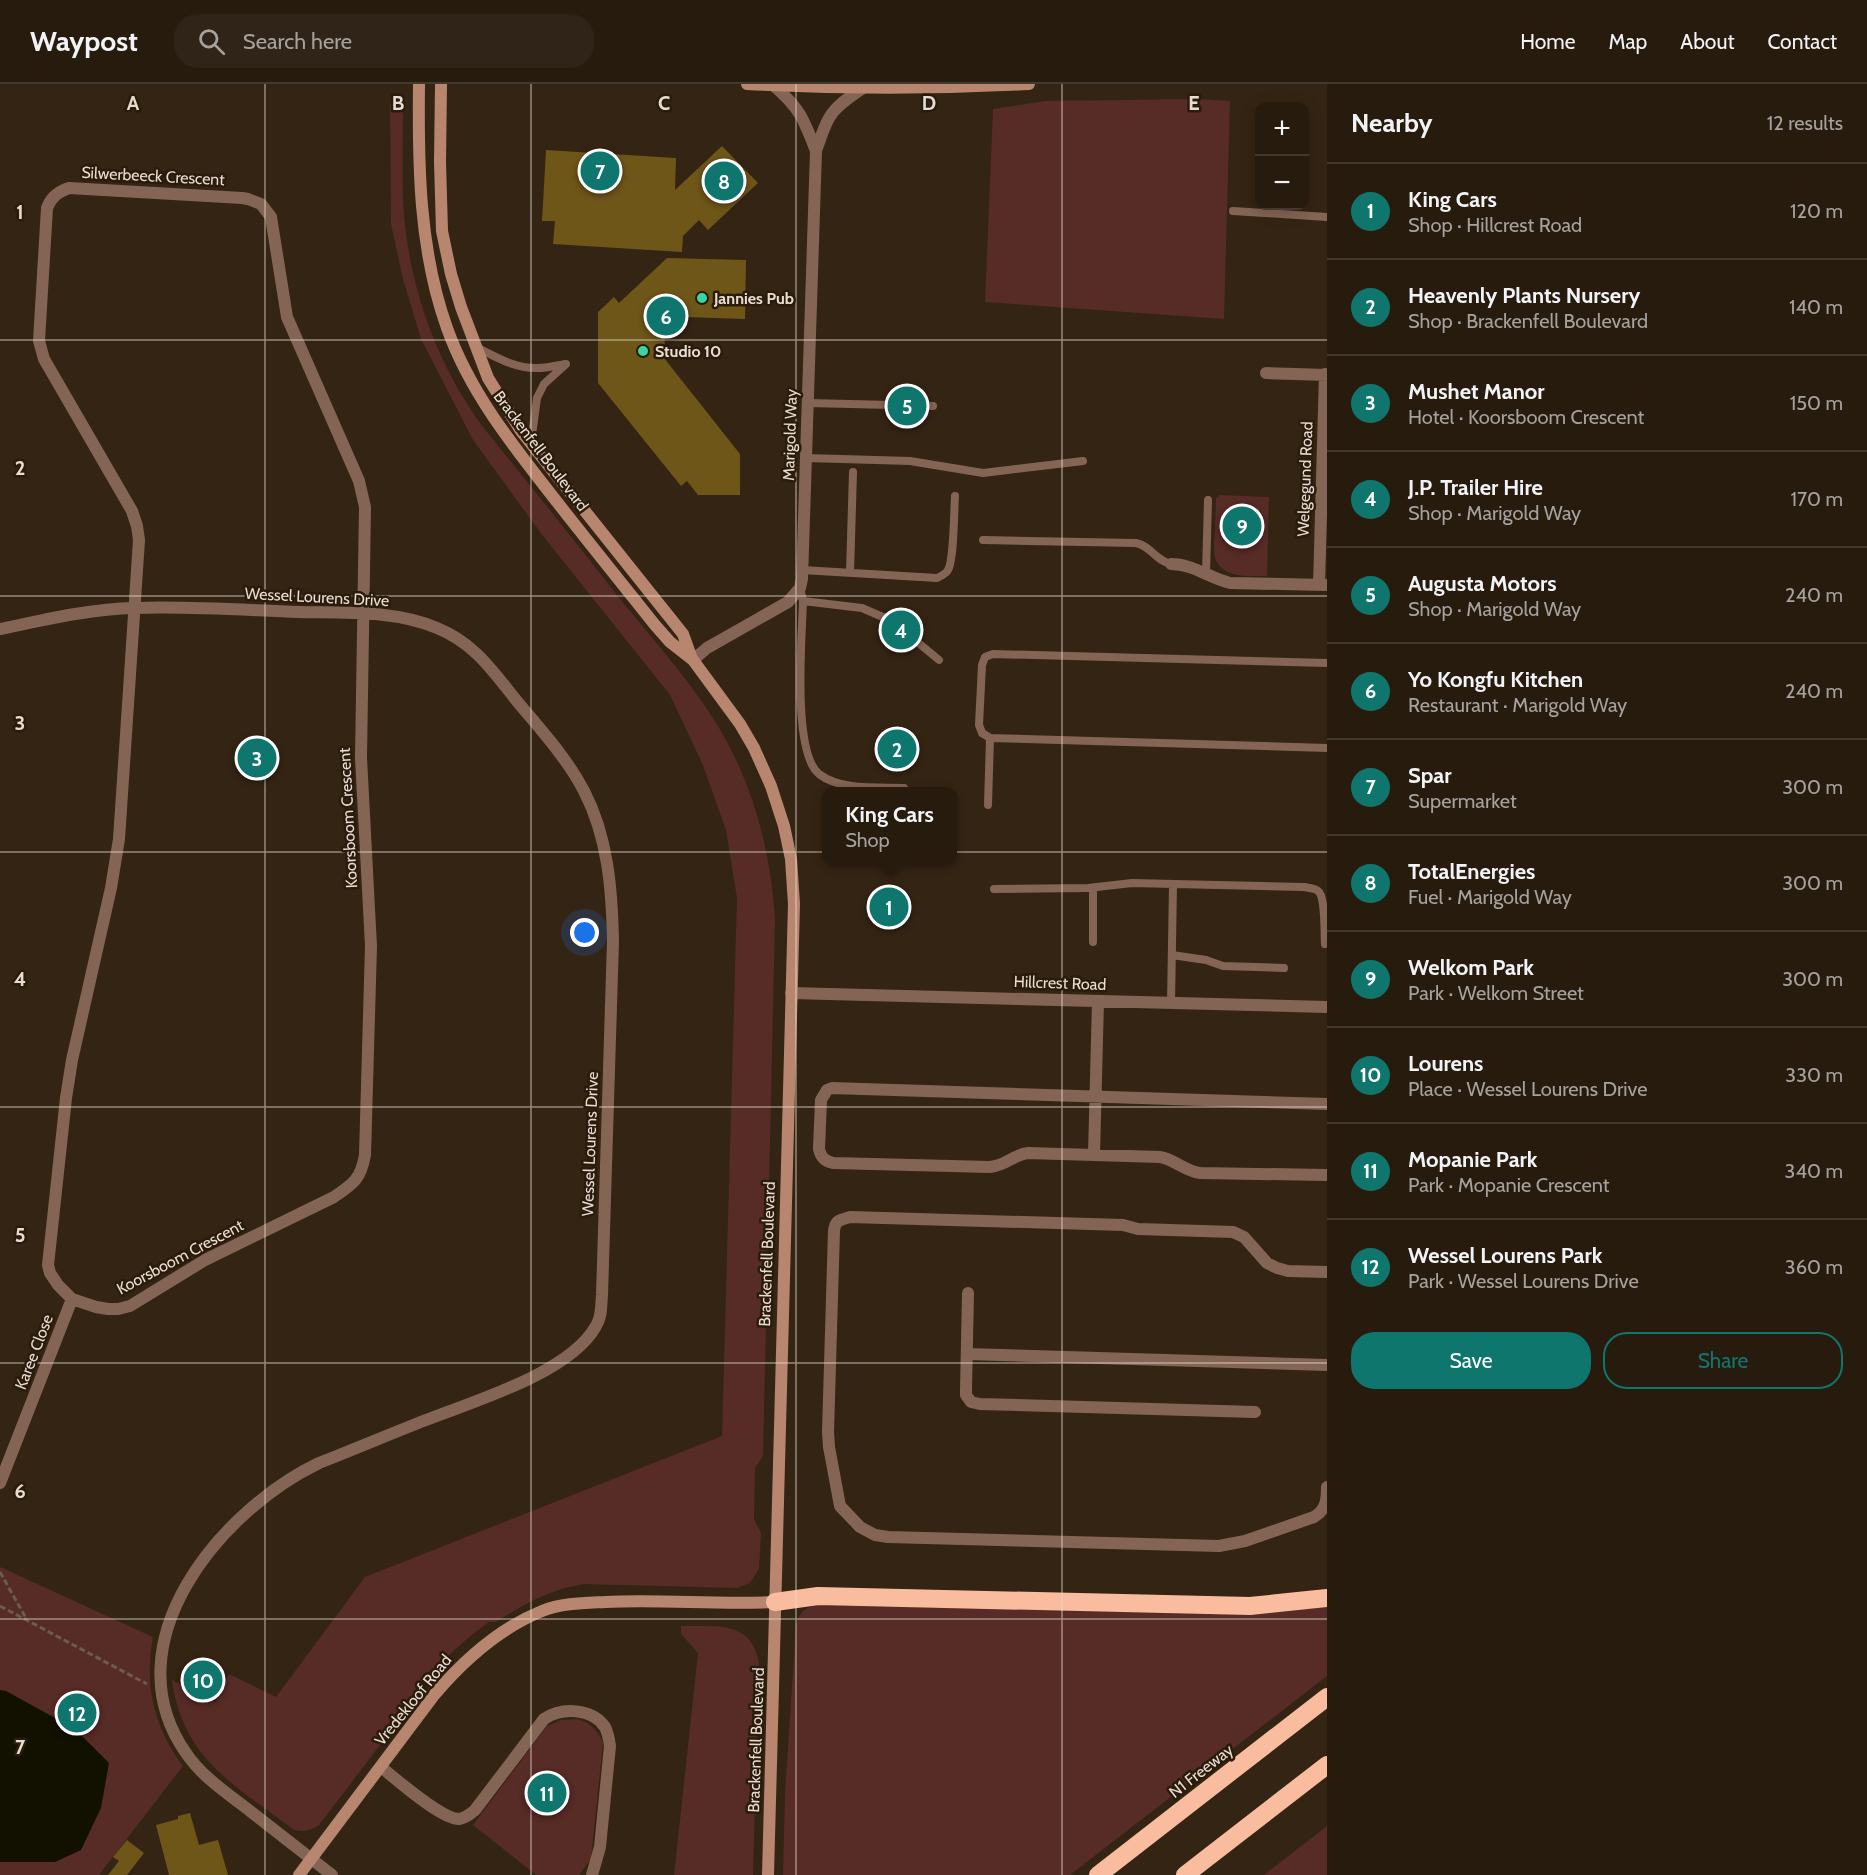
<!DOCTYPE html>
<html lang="en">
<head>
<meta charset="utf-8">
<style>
	body { margin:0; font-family:Cabin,sans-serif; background:#2f2417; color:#f1f3f6 }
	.controls { position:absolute; right:18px; top:18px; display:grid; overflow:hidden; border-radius:12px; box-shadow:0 3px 15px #0003 }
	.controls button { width:54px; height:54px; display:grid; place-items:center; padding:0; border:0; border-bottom:2px solid #43392e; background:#271b0e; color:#f1f3f6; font:30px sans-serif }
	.you { position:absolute; left:585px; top:849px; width:21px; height:21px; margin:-15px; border:4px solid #fff; border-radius:50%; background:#1a73e8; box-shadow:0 0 0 9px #1a73e833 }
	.badge { display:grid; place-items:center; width:39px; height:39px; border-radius:50%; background:#0f766e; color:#fff; font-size:20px; font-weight:700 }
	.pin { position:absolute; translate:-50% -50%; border:3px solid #fff; box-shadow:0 2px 6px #0006 }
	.popup { position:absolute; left:822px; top:703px; width:135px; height:78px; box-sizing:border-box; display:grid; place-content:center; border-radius:12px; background:#271b0e; filter:drop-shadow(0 2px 4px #0005); font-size:20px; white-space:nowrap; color:#a4a19e }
	.popup b { font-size:22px; color:#f1f3f6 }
	.popup::after { content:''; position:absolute; left:50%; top:100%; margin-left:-12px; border:12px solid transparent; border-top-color:#271b0e }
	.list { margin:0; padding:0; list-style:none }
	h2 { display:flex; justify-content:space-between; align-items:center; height:78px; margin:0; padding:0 24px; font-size:26px }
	h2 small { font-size:20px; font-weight:400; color:#a4a19e }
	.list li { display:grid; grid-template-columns:39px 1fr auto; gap:18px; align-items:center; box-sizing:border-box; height:96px; padding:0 24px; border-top:2px solid #43392e }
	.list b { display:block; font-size:22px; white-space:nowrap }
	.list p { margin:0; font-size:20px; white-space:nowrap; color:#a4a19e }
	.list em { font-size:20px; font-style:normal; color:#a4a19e }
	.actions { display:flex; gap:12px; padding:18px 24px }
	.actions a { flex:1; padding:14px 0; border:2px solid #0f766e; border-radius:24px; text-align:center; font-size:21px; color:#0f766e }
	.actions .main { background:#0f766e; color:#fff }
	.icon { flex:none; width:33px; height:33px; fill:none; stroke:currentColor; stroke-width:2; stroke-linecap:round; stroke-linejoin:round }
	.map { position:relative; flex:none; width:1327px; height:1791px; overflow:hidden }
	header { display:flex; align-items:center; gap:36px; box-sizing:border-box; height:84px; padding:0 30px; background:#271b0e; border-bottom:2px solid #43392e }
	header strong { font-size:28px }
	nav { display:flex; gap:33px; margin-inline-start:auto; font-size:21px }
	.search { width:420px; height:54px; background:#2f2417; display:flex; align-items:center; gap:15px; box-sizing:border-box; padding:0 21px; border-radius:24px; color:#a4a19e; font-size:22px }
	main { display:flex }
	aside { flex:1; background:#271b0e }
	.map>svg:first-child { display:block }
	.green { fill:#572b26 }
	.water { fill:#121100 }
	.building { fill:#6e5619 }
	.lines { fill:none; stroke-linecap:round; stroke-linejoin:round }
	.path { stroke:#6b5c4d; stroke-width:3; stroke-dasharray:6 3; stroke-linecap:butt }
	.lane { stroke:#846555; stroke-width:8 }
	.street { stroke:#846555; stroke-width:12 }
	.secondary { stroke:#b8866e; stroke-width:12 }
	.highway { stroke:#fabc9e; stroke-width:18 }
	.grid { fill:none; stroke:#e7dcd2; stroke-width:1.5; stroke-opacity:0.55 }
	.poi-dot { fill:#3bd4a4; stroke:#2a1b0a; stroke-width:2 }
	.labels { text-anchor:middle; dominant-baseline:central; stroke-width:5; stroke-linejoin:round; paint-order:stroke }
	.street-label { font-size:16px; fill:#e7dcd2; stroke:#2a1b0a }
	.poi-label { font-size:16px; font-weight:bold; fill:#e7dcd2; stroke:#2a1b0a; text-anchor:start }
	.grid-label { font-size:20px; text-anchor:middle; font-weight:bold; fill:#e7dcd2; stroke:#2a1b0a; stroke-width:5; stroke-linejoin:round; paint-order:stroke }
</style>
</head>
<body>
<header>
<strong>Waypost</strong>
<div class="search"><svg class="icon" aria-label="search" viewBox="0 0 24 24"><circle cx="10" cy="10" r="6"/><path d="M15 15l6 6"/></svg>Search here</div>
<nav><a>Home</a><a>Map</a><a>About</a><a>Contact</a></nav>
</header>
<main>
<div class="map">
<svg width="1327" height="1791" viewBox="0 0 1327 1791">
	<rect width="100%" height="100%" fill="#342413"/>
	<path class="green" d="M1199 15 1230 17 1224 235 985 218 993 25 1046 17Z
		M390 19H403C403 52 402 84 403 116 407 197 435 278 483 343 529 400 575 457 620 515 652 554 686 592 713 634 752 695 771 765 775 837L763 1372 755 1384 754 1435 761 1449 759 1485 750 1499 737 1504 584 1500C551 1505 524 1520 496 1538H489C455 1562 429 1590 404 1623L407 1626 319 1741C311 1747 304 1748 294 1746 235 1701 183 1676 172 1596L215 1618 229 1590 276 1613 365 1493 722 1352 737 814 726 746 702 679 670 611 543 452 473 356 421 255 403 195 391 140Z
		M1219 411 1269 413 1267 492C1246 492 1221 495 1214 471L1216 414H1218Z
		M0 1483 153 1553C144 1601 154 1643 183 1682L99 1791H0Z
		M817 1521 1249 1530 1283 1528 1327 1521V1592L1070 1791H783L785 1709 796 1541C799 1529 805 1523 817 1521Z
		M681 1542C716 1543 751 1535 759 1579L753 1791H674L698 1569 681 1550Z
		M577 1635C591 1639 598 1646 603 1659L591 1775 579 1791H536L473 1741 547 1642 561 1636Z
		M1327 1742V1791H1264Z"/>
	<path class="water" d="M0 1606 6 1607 75 1645 109 1679 101 1724 81 1766 55 1778H0Z"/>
	<path class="building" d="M722 62 758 99 708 146 699 136 683 152 682 168 553 160 555 137H542L546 66 676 74 675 106Z
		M667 174 746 176 745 235 684 233 665 251 664 274 740 370V411H698L687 397 681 402 598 299V228L614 213 619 219Z
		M194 1583 218 1595 211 1609 187 1597Z
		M190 1729 199 1761 218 1756 228 1791H169L156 1741 178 1735V1732Z
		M127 1756 144 1769 127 1791H108L119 1777 113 1773Z"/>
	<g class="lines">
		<path class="path" d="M0 1488 27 1536
			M0 1522 147 1600"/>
		<path class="lane" d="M1233 127 1327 133
			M476 263C496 273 515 285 538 284 548 284 557 281 566 280
			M808 319 933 322
			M531 359 537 314 544 300 565 281
			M806 374 910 377 983 389 1083 377
			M983 456 1136 459C1151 462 1156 477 1171 480
			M802 486 937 494C941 492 946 490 948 486 954 476 954 426 955 412
			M850 489 853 388
			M1206 491 1208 416
			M800 504 803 517C802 552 792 668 819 690 841 707 878 703 904 704
			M803 517 862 524 892 537 939 576
			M1327 579 993 570 985 573 982 581 979 641 982 649 990 654 1327 664
			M988 721 990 654
			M994 805 1088 804 1132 799 1304 803C1308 804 1315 804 1318 807 1326 813 1324 850 1325 860
			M1093 858V804
			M1172 871 1206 876 1223 882 1284 884
			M1171 919 1173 801"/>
		<path class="street" d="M774 2C800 24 804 36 816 67
			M69 104 242 114 248 115 261 120 271 133 287 233 359 397 365 423 361 674 371 862 365 1071C361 1095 353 1100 334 1113L205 1176 130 1222 118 1225H108L96 1223 72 1215 58 1201 50 1189 48 1181 66 1014 72 976 111 804 119 755 139 456 137 442 132 427 44 275 39 257 47 124C51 113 58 108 69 104Z
			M1266 289 1327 291
			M1171 480C1193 480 1209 494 1230 499L1326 501
			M1319 501 1325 290
			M0 545C44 536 89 525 134 524 189 522 244 526 298 528 343 529 394 526 437 544 474 559 492 586 516 616 540 645 567 674 584 707 608 753 612 806 613 857L602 1211C601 1221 602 1233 596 1242 570 1289 474 1317 426 1336 390 1350 355 1365 319 1379 221 1426 109 1559 186 1669 202 1693 227 1709 250 1727 277 1748 305 1770 332 1791
			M693 576 707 564 788 518 800 504 802 495 816 67C829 29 830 26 863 4
			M791 909 1327 923
			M1327 1020 832 1004 827 1006 821 1016 819 1065C821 1074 825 1077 833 1079L990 1083C1008 1081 1012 1071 1028 1069L1160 1073C1174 1075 1184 1087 1200 1089L1327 1091
			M1094 1071 1098 917
			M1327 1188 1288 1187 1277 1184 1267 1179 1244 1153 1233 1148 1138 1145 1123 1141 850 1133C840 1136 835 1136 834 1147L828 1348 829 1363 840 1422 860 1443 875 1451 888 1453 1219 1462 1245 1457 1314 1433C1326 1426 1327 1416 1327 1403
			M968 1209 966 1306V1311L971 1318 980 1320 1255 1328
			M967 1270 1327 1281
			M0 1399 72 1215
			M381 1683C396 1695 441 1735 459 1735 466 1734 470 1730 475 1726L544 1635C562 1623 592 1624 605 1643 608 1649 609 1655 610 1662L600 1763 592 1791"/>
		<path class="secondary" d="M419 0C418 81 419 166 447 244 469 306 510 358 550 409 585 454 620 497 655 541L670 558 693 576 740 640 754 664 771 702 784 742 791 775 794 820 768 1791
			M441 0 440 78 442 147 451 190 461 223 488 294 521 347 683 550 692 575
			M747 0C841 5 936 5 1029 0
			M299 1791 435 1610C464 1576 500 1544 542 1527 562 1519 584 1519 605 1518 662 1515 718 1521 775 1518"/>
		<path class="highway" d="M775 1518 818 1512 1250 1522 1327 1514
			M1098 1791 1327 1613
			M1185 1791 1327 1681"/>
	</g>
	<path class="grid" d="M265 0V1791M531 0V1791M796 0V1791M1062 0V1791M0 256H1327M0 512H1327M0 768H1327M0 1023H1327M0 1279H1327M0 1535H1327"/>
	<g class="poi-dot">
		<circle cx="702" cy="214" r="6"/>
		<circle cx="643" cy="267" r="6"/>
	</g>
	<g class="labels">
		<g class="street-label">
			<text transform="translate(153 92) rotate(3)">Silwerbeeck Crescent</text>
			<text transform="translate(790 351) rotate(-88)">Marigold Way</text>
			<text transform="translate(541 367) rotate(53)">Brackenfell Boulevard</text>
			<text transform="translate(1305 395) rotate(-88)">Welgegund Road</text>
			<text transform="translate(317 513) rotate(3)">Wessel Lourens Drive</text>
			<text transform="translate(348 734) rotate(-93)">Koorsboom Crescent</text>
			<text transform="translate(1060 899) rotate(2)">Hillcrest Road</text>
			<text transform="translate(590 1060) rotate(-88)">Wessel Lourens Drive</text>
			<text transform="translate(767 1170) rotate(-88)">Brackenfell Boulevard</text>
			<text transform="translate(180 1173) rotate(-28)">Koorsboom Crescent</text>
			<text transform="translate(34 1268) rotate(-69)">Karee Close</text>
			<text transform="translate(413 1616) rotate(-51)">Vredekloof Road</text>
			<text transform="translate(756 1656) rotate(-88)">Brackenfell Boulevard</text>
			<text transform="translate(1201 1687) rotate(-38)">N1 Freeway</text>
		</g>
		<g class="poi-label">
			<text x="714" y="214">Jannies Pub</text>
			<text x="655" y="267">Studio 10</text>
		</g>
	</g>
	<g class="grid-label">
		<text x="133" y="26">A</text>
		<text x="398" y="26">B</text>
		<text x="664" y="26">C</text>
		<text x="929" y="26">D</text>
		<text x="1194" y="26">E</text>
		<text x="20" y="135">1</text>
		<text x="20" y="391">2</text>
		<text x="20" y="646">3</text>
		<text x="20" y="902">4</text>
		<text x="20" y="1158">5</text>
		<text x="20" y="1414">6</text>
		<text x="20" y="1670">7</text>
	</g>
</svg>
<div class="controls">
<button>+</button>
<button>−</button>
</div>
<div class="you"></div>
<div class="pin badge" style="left:889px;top:823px">1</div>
<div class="popup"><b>King Cars</b>Shop</div>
<div class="pin badge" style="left:897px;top:665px">2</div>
<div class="pin badge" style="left:257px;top:674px">3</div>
<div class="pin badge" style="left:901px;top:546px">4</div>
<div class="pin badge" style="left:907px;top:322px">5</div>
<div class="pin badge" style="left:666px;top:232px">6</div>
<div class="pin badge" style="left:600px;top:87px">7</div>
<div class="pin badge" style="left:724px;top:97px">8</div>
<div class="pin badge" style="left:1242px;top:442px">9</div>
<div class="pin badge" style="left:203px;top:1596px">10</div>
<div class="pin badge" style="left:547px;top:1709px">11</div>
<div class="pin badge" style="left:77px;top:1629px">12</div>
</div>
<aside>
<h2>Nearby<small>12 results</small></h2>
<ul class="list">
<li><span class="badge">1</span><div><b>King Cars</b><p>Shop · Hillcrest Road</p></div><em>120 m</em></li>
<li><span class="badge">2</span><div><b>Heavenly Plants Nursery</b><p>Shop · Brackenfell Boulevard</p></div><em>140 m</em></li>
<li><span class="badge">3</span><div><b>Mushet Manor</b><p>Hotel · Koorsboom Crescent</p></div><em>150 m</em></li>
<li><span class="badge">4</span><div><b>J.P. Trailer Hire</b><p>Shop · Marigold Way</p></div><em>170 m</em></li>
<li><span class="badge">5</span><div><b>Augusta Motors</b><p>Shop · Marigold Way</p></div><em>240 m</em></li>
<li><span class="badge">6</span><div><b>Yo Kongfu Kitchen</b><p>Restaurant · Marigold Way</p></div><em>240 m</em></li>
<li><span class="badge">7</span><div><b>Spar</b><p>Supermarket</p></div><em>300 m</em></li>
<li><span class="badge">8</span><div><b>TotalEnergies</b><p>Fuel · Marigold Way</p></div><em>300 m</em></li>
<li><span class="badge">9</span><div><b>Welkom Park</b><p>Park · Welkom Street</p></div><em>300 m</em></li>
<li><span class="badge">10</span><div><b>Lourens</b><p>Place · Wessel Lourens Drive</p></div><em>330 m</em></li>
<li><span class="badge">11</span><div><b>Mopanie Park</b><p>Park · Mopanie Crescent</p></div><em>340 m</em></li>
<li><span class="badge">12</span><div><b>Wessel Lourens Park</b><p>Park · Wessel Lourens Drive</p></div><em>360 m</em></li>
</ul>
<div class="actions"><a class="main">Save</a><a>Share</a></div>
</aside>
</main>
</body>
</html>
